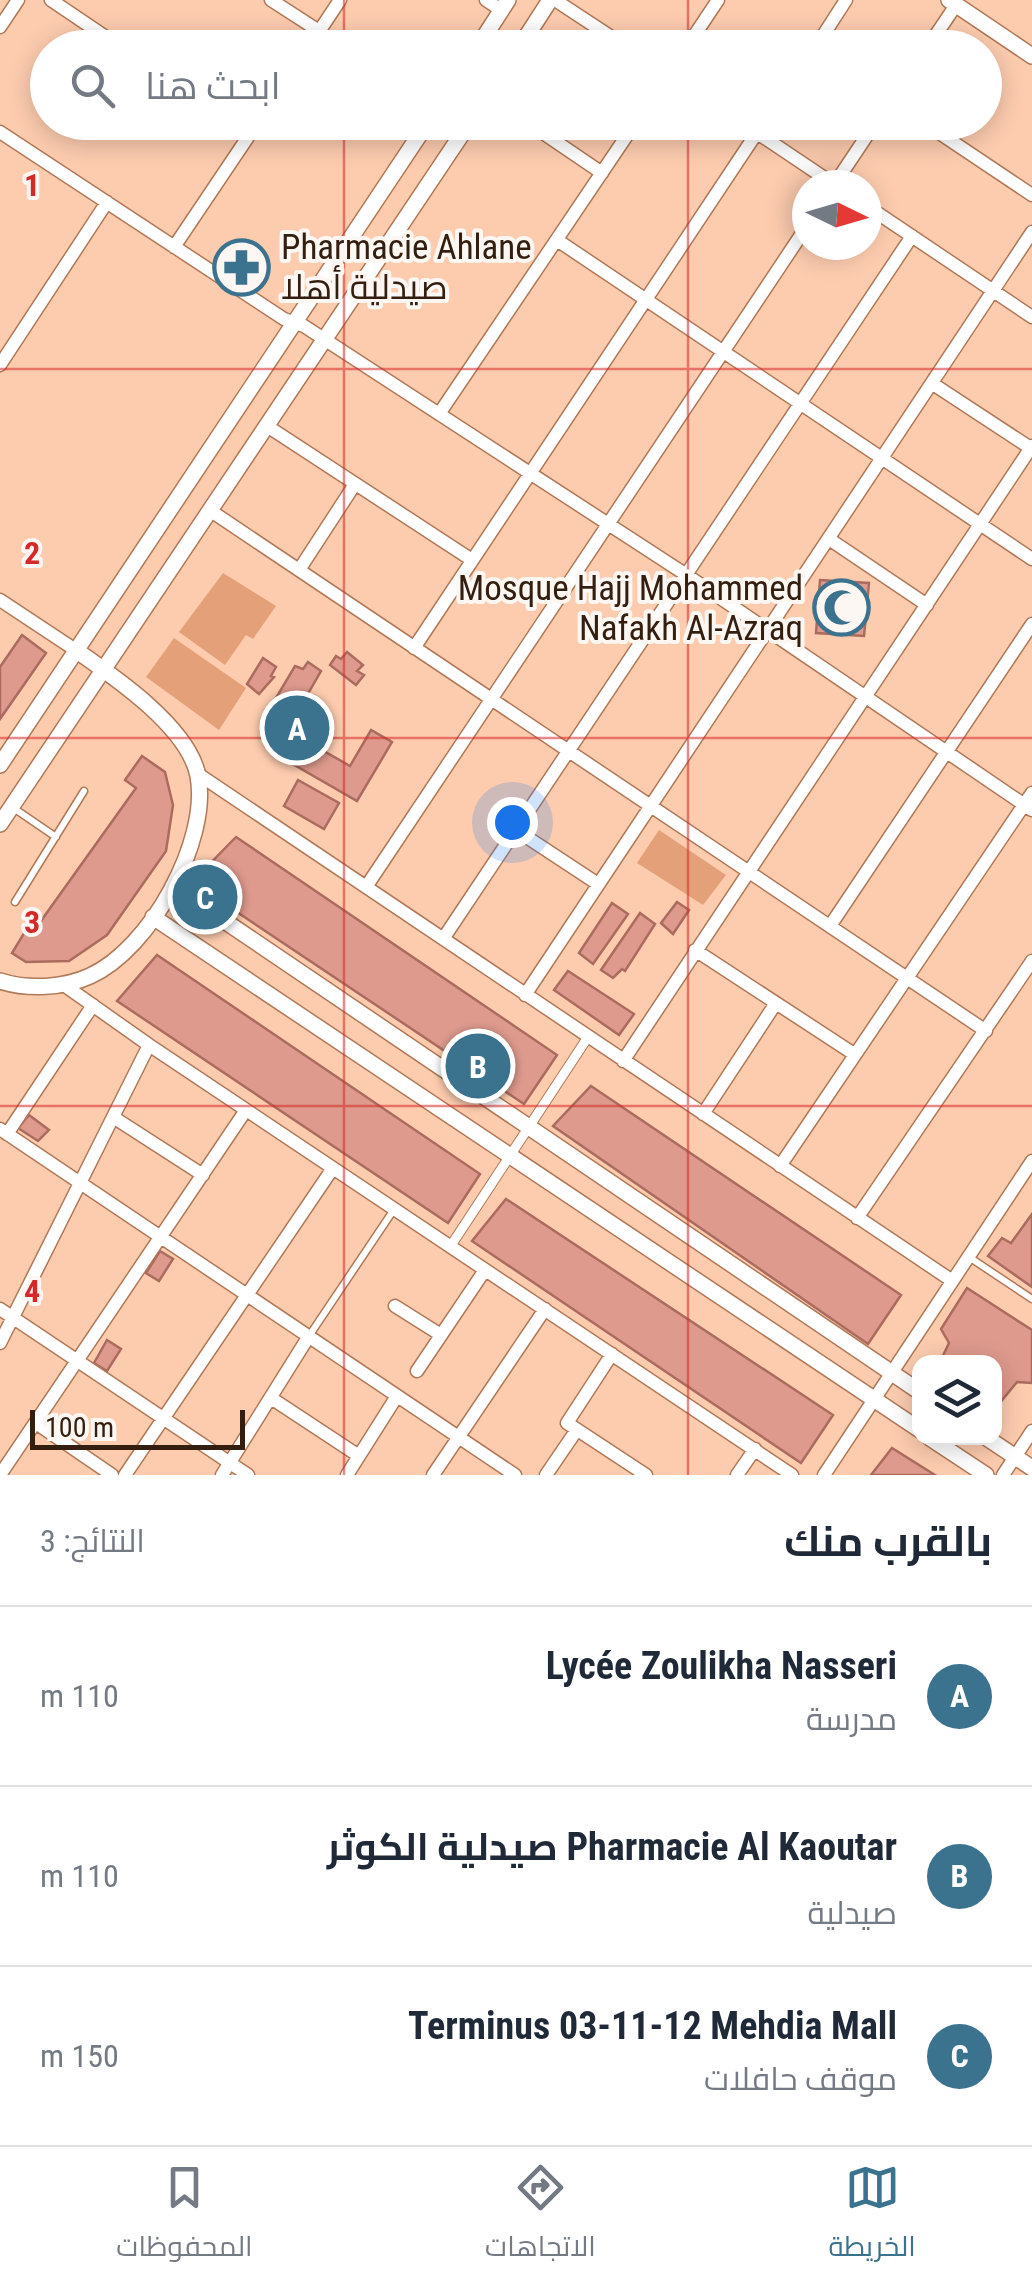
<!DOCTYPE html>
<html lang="ar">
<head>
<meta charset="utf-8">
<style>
	body { margin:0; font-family:"Roboto Condensed",Cairo,sans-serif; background:#f6f6f7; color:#1f2937; direction:rtl }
	.controls { position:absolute; right:30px; bottom:30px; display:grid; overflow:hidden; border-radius:20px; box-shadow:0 5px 25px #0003 }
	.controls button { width:90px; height:90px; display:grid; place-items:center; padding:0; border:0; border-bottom:2px solid #e0e1e3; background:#fff; color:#1f2937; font:50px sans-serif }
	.compass { position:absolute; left:792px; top:170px; width:90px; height:90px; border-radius:50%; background:#fff; box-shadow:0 5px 25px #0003; rotate:95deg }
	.scale { position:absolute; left:30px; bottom:25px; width:215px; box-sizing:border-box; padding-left:10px; border:5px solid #341e10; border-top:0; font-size:28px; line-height:35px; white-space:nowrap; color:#341e10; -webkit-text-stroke:8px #fdf7f3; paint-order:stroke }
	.you { position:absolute; left:512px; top:822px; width:35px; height:35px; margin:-25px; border:8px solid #fff; border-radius:50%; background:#1a73e8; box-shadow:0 0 0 15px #1a73e833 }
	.badge { display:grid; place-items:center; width:65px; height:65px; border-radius:50%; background:#3b728d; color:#fff; font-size:32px; font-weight:700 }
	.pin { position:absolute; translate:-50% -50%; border:5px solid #fff; box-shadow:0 2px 10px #0006 }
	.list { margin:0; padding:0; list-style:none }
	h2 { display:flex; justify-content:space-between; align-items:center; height:130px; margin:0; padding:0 40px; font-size:42px }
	h2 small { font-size:32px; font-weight:400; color:#747a83 }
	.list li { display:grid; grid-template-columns:65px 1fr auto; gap:30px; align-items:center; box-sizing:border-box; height:180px; padding:0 40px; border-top:2px solid #e0e1e3 }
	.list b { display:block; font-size:38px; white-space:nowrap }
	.list p { margin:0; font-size:32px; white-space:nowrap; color:#747a83 }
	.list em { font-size:32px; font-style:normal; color:#747a83 }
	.icon { flex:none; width:55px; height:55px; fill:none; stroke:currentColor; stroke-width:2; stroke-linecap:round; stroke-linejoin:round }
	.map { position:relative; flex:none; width:1032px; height:1475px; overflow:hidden; direction:ltr }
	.search { position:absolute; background:#fff; box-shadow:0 5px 25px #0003; left:30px; right:30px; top:30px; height:110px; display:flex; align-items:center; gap:25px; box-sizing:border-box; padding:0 35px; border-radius:55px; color:#747a83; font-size:38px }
	.sheet { height:670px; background:#fff }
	nav { display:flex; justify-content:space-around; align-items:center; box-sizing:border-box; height:140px; border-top:2px solid #e0e1e3; background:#fff; font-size:28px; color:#747a83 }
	nav a { display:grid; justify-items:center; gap:5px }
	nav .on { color:#3b728d }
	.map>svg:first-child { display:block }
	.green { fill:#e4a078 }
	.building { fill:#de9a8d; stroke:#ab6c5f; stroke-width:2.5 }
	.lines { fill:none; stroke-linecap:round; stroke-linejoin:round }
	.service-casing { stroke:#b07857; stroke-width:9 }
	.pedestrian-casing { stroke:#b07857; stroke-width:11 }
	.minor-casing { stroke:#b07857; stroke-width:15 }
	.tertiary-casing { stroke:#b07857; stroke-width:18 }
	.service { stroke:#fff; stroke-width:6 }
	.pedestrian { stroke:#fff; stroke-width:9 }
	.minor { stroke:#fff; stroke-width:12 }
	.tertiary { stroke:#fff; stroke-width:15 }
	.grid { fill:none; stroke:#d62828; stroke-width:2.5; stroke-opacity:0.55 }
	.labels { text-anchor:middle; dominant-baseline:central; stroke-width:8; stroke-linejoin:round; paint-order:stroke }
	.poi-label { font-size:35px; fill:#341e10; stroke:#fdf7f3; text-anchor:start }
	.grid-label { font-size:32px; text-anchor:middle; font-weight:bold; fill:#d62828; stroke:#fdf7f3; stroke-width:8; stroke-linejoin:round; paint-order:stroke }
</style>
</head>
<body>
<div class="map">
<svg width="1032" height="1475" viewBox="0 0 1032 1475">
	<rect width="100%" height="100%" fill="#fdccaf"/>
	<path class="green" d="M223 573 276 606 253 639 246 635 225 665 179 632Z
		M174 638 246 688 219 730 146 677Z
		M659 830 726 875 703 905 637 863Z"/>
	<path class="building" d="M820 580 869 583 864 636 816 633Z
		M22 635 46 653 0 719V667Z
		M347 652 363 665 357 671 364 675 356 685 330 665 336 656 341 659Z
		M263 658 276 667 271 676 274 677 259 694 247 684Z
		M308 662 321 671 287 730 350 766 371 730 392 742 357 801 284 759 287 754 268 743 277 726 264 718 295 666 303 669Z
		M142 756 165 772 173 805 166 851 107 935 69 961 26 962 12 953 26 930 33 932 136 788 125 780Z
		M298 780 339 803 324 829 284 806Z
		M236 837 557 1055 524 1104 192 882Z
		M677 902 689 910 673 934 661 923Z
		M612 903 628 914 593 964 579 953Z
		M640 913 655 924 625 971 622 969 613 978 601 970Z
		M157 955 480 1174 448 1223 117 1001Z
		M568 971 634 1014 619 1035 554 990Z
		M591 1086 901 1295 868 1344 553 1126Z
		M29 1115 49 1130 38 1141 18 1128Z
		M506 1199 833 1415 801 1463 472 1241Z
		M1032 1214V1287L988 1256 1002 1238 1011 1243Z
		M160 1251 173 1259 159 1281 146 1273Z
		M967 1288 1032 1330V1383L1017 1382 994 1410V1362H940L949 1343 941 1329Z
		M107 1340 121 1349 107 1371 94 1363Z
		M892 1448 935 1475H871Z"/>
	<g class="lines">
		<defs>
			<path id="service" d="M12 807 56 837
				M15 902 84 791
				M969 1257 1032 1299
				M309 1336 393 1211"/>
			<path id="pedestrian" d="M450 1247 588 1037"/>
			<path id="minor" d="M51 0 122 48
				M271 0 319 31
				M486 0 501 10
				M555 0 628 48
				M0 27 18 0
				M308 48 340 0
				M686 48 718 0
				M815 48 846 0
				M927 48 956 5
				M235 122 251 133
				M527 122 602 173
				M741 122 835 185
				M923 122 1032 195
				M0 132 284 319 304 326 685 574 1032 810
				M834 185 876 122
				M867 206 1032 317
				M557 240 1032 559
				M174 247 258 122
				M0 365 107 202
				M933 384 1032 449
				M439 414 636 122
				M267 426 472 560
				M211 511 986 1031
				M829 539 927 605
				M299 570 355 484
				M0 600 77 651
				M414 648 764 122
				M198 774 951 1280
				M516 830 598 884
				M366 887 807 226
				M830 926 1032 624
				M443 939 912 236
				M695 950 854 1054
				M64 985 149 1045 792 1475
				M525 995 1032 232
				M623 1061 1032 446
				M703 1114 776 1003
				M113 1117 203 1175
				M0 1129 515 1475
				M7 1134 93 1005
				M780 1166 1032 793
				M857 1218 1032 961
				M395 1306 441 1335
				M0 1309 248 1475
				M0 1343 149 1045
				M612 1354 567 1423 646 1475
				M417 1371 485 1270
				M271 1398 359 1456
				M36 1423 112 1475
				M0 1475 246 1110
				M125 1475 333 1168
				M222 1475 309 1336
				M347 1475 397 1396
				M433 1475 545 1309
				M546 1475 576 1431
				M737 1475 755 1449
				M824 1475 1032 1161
				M1003 1475 1032 1431"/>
			<path id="tertiary" d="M949 0 1032 56
				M477 48 508 0
				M519 48 550 0
				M0 765 428 122
				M0 824 470 122
				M173 886 920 1392
				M153 917 920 1430
				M0 981C28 990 64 988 90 976 150 949 210 841 198 776 189 728 116 678 77 651
				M930 1438 986 1475
				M987 1438 1032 1468"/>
		</defs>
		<use href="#service" class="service-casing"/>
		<use href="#pedestrian" class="pedestrian-casing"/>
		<use href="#minor" class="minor-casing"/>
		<use href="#tertiary" class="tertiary-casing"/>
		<use href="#service" class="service"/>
		<use href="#pedestrian" class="pedestrian"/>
		<use href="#minor" class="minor"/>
		<use href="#tertiary" class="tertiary"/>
	</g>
	<path class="grid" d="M344 0V48M688 0V48M344 122V1475M688 122V1475M0 369H1032M0 738H1032M0 1106H1032"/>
	<defs>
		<symbol id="pharmacy-ring" viewBox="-11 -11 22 22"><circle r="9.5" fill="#fdf7f3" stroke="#3b728d" stroke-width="1.5"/><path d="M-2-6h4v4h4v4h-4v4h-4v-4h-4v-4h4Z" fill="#3b728d"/></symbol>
		<symbol id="mosque-ring" viewBox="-11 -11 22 22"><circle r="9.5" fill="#fdf7f3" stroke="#3b728d" stroke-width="1.5"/><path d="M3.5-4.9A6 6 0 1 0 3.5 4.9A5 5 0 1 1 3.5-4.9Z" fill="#3b728d"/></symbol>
	</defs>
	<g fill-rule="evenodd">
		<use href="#pharmacy-ring" x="210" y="236" width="63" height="63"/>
		<use href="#mosque-ring" x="810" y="576" width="63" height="63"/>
	</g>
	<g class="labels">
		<g class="poi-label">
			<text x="281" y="247">Pharmacie Ahlane<tspan x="281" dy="40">صيدلية أهلا</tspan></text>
			<text x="803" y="588" text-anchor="end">Mosque Hajj Mohammed<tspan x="803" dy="40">Nafakh Al-Azraq</tspan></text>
		</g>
	</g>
	<g class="grid-label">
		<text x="32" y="196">1</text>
		<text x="32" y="564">2</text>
		<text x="32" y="933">3</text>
		<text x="32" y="1302">4</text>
	</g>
</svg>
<div class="controls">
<button><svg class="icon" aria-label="layers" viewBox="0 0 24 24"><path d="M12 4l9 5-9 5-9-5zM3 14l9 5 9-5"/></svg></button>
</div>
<svg class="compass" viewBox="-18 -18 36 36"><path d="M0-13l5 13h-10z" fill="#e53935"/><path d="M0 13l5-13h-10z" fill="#747a83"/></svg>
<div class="scale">100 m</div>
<div class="you"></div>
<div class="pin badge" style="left:297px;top:728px">A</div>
<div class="pin badge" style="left:478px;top:1066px">B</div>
<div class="pin badge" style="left:205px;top:897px">C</div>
<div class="search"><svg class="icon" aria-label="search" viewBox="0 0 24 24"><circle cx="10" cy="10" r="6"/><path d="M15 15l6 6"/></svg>ابحث هنا</div>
</div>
<section class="sheet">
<h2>بالقرب منك<small>النتائج: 3</small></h2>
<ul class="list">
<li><span class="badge">A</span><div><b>Lycée Zoulikha Nasseri</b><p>مدرسة</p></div><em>110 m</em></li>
<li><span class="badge">B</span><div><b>Pharmacie Al Kaoutar صيدلية الكوثر</b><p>صيدلية</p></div><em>110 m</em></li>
<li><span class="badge">C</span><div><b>Terminus 03-11-12 Mehdia Mall</b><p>موقف حافلات</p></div><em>150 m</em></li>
</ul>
</section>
<nav>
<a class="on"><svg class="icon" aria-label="map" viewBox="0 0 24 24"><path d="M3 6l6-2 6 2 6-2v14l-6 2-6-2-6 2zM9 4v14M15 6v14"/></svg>الخريطة</a>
<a><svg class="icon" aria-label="directions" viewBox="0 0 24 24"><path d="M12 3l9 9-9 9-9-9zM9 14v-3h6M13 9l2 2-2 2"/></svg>الاتجاهات</a>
<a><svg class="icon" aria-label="saved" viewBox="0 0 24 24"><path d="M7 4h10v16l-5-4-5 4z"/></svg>المحفوظات</a>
</nav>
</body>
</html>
